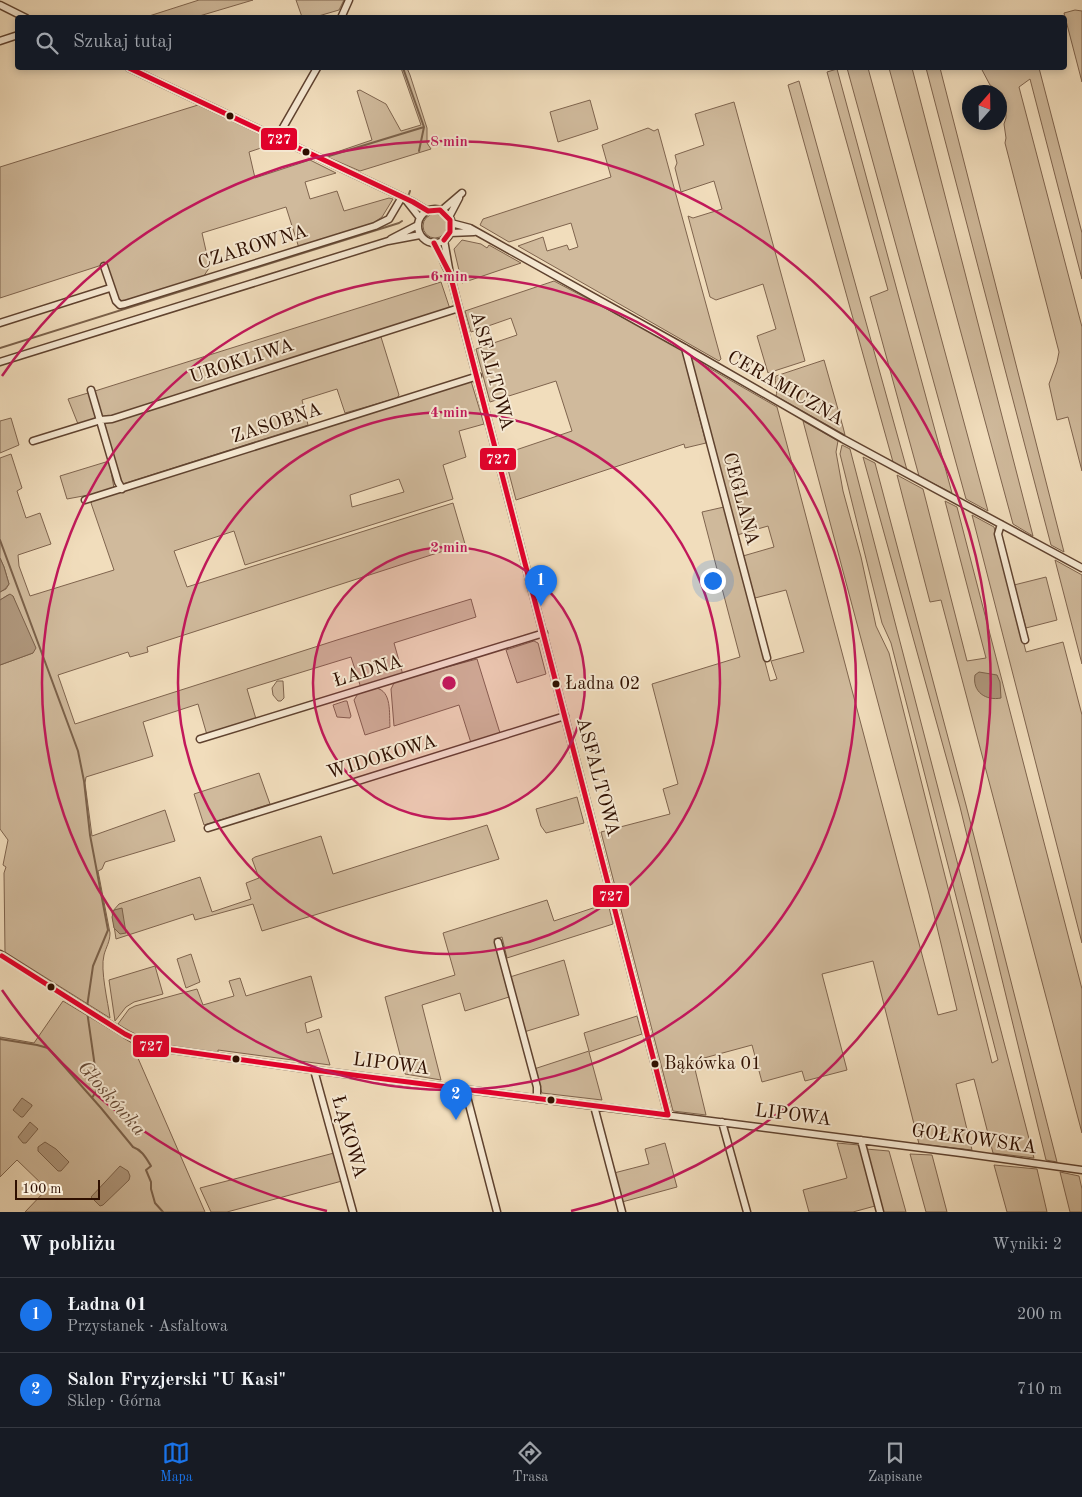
<!DOCTYPE html>
<html lang="pl">
<head>
<meta charset="utf-8">
<style>
	body { margin:0; font-family:"Old Standard TT",serif; background:#20242c; color:#f1f3f6 }
	.compass { position:absolute; left:962px; top:85px; width:45px; height:45px; border-radius:50%; background:#171b24; box-shadow:0 2px 8px #0003; rotate:20deg }
	.scale { position:absolute; left:15px; bottom:12px; width:85px; box-sizing:border-box; padding-left:5px; border:2px solid #2e0f00; border-top:0; font-size:14px; line-height:18px; white-space:nowrap; color:#2e0f00; -webkit-text-stroke:4px #f6e9d3; paint-order:stroke }
	.you { position:absolute; left:712px; top:580px; width:18px; height:18px; margin:-12px; border:4px solid #fff; border-radius:50%; background:#1a73e8; box-shadow:0 0 0 8px #1a73e833 }
	.badge { display:grid; place-items:center; width:32px; height:32px; border-radius:50%; background:#1a73e8; color:#fff; font-size:16px; font-weight:700 }
	.pin { position:absolute; translate:-50% -41px; filter:drop-shadow(0 1px 2px #0008) }
	.pin::after { content:''; position:absolute; top:26px; width:18px; height:15px; background:inherit; clip-path:polygon(0 0,100% 0,50% 100%) }
	.list { margin:0; padding:0; list-style:none }
	h2 { display:flex; justify-content:space-between; align-items:center; height:65px; margin:0; padding:0 20px; font-size:21px }
	h2 small { font-size:16px; font-weight:400; color:#9ea1a6 }
	.list li { display:grid; grid-template-columns:32px 1fr auto; gap:15px; align-items:center; box-sizing:border-box; height:75px; padding:0 20px; border-top:1px solid #363941 }
	.list b { display:block; font-size:19px; white-space:nowrap }
	.list p { margin:0; font-size:16px; white-space:nowrap; color:#9ea1a6 }
	.list em { font-size:16px; font-style:normal; color:#9ea1a6 }
	.icon { flex:none; width:28px; height:28px; fill:none; stroke:currentColor; stroke-width:2; stroke-linecap:round; stroke-linejoin:round }
	.map { position:relative; flex:none; width:1082px; height:1212px; overflow:hidden }
	.search { position:absolute; background:#171b24; box-shadow:0 2px 8px #0003; left:15px; right:15px; top:15px; height:55px; display:flex; align-items:center; gap:12px; box-sizing:border-box; padding:0 18px; border-radius:5px; color:#9ea1a6; font-size:19px }
	.sheet { height:215px; background:#171b24 }
	nav { display:flex; justify-content:space-around; align-items:center; box-sizing:border-box; height:70px; border-top:1px solid #363941; background:#171b24; font-size:14px; color:#9ea1a6 }
	nav a { display:grid; justify-items:center; gap:2px }
	nav .on { color:#1a73e8 }
	.map>svg:first-child { display:block }
	.green { fill:#d0ba9c; stroke:#7f644e; fill-rule:evenodd }
	.water { fill:#af977c; stroke:#7b614a }
	.lines { fill:none; stroke-linecap:round; stroke-linejoin:round }
	.stream { stroke:#7b614a; stroke-width:2 }
	.minor-casing { stroke:#5f422f; stroke-width:9 }
	.minor { stroke:#f6e9d3; stroke-width:6 }
	.bus-1-casing { stroke:#f6e9d3; stroke-width:9 }
	.bus-1 { stroke:#e4002b; stroke-width:5 }
	.ring { fill:none; stroke:#c2185b; stroke-width:2.5 }
	.bus-dot { fill:#2e0f00; stroke:#f6e9d3; stroke-width:2 }
	.labels { text-anchor:middle; dominant-baseline:central; stroke-width:4; stroke-linejoin:round; paint-order:stroke }
	.bus-label { font-size:18px; fill:#2e0f00; stroke:#f6e9d3; text-anchor:start }
	.street-label { font-size:19px; fill:#2e0f00; stroke:#f6e9d3 }
	.water-label { font-size:20px; font-style:italic; fill:#684c38; stroke:#f6e9d3 }
	.centre { fill:#c2185b; stroke:#f6e9d3; stroke-width:2.5 }
	.ring-label { font-size:15px; text-anchor:middle; font-weight:bold; fill:#c2185b; stroke:#f6e9d3; stroke-width:4; stroke-linejoin:round; paint-order:stroke }
	.line-badge { stroke:#f6e9d3; stroke-width:2 }
	.badge-label { font-size:14px; text-anchor:middle; font-weight:bold; fill:#fff }
</style>
</head>
<body>
<div class="map">
<svg width="1082" height="1212" viewBox="0 0 1082 1212">
	<rect width="100%" height="100%" fill="#f1ddbc"/>
	<filter id="stains"><feTurbulence type="fractalNoise" baseFrequency=".004" numOctaves="4"/><feColorMatrix values="0 0 0 0 .2 0 0 0 0 .09 0 0 0 0 .02 0 0 0 .5 -.17"/></filter>
	<radialGradient id="worn" r=".72"><stop offset=".6" stop-color="#630" stop-opacity="0"/><stop offset="1" stop-color="#630" stop-opacity=".3"/></radialGradient>
	<path class="green" d="M199 0H253L196 17H146Z
		M296 0H344L339 10 315 17H302Z
		M1075 10 1082 11V82L1064 13Z
		M401 68H407L410 75 427 128V143L431 149 360 171 325 156 372 140 357 91 360 90 386 104 401 131 421 125Z
		M847 68H868L988 511 966 499Z
		M889 68H912L1033 536 1013 524Z
		M926 68H940L1064 552 1051 545Z
		M981 68H1039L1082 233V279L1030 79 1019 87 1082 327V471L1068 417 1057 420 1049 384 1057 362 1059 352 1005 143 1006 138 1004 124 1006 118V102L1002 93 990 85Z
		M837 69 952 493 919 476 870 297 888 290 827 72Z
		M799 81 907 470 893 462 788 85Z
		M590 100 598 129 558 142 550 112Z
		M734 102 805 361 768 373 757 336 776 329 763 284 716 300 710 297 688 216 693 218 722 209 714 181 681 192 675 168 677 163 675 155 704 145 695 114Z
		M198 105 279 142 249 152 255 178 310 160 336 173 305 182 310 199 337 191 344 211 389 198 393 199 382 217 373 223V224L299 248 286 207 202 233 209 264V268L202 279 122 303 117 300 105 264 0 298V167Z
		M648 128 654 131 658 129 721 359 719 361 518 246 543 237 547 251 567 245 569 250 578 247 571 223 509 242 480 225 483 219 611 177 602 145Z
		M423 226a12 12 0 1 1 24 0a12 12 0 1 1-24 0Z
		M462 240 481 244 487 248 489 245 521 263 462 283 454 249Z
		M554 281 682 349 706 443 685 448 684 444 516 500 504 454 572 431 556 381 490 402 476 349 517 335 511 318 471 332 465 311Z
		M441 282 450 309 105 419 103 418 94 392 95 391Z
		M381 337 399 395 397 398 345 413 337 389 302 400 308 425 123 484 121 482 105 425 106 422Z
		M690 357 777 407 938 1015 957 1010 929 894 803 421 838 441 836 452 843 491 861 557 876 626 889 653 992 1063 998 1060 891 643 882 623 840 454 842 445 850 449 1034 1158 993 1153 974 1079 956 1084 972 1150 919 1144 873 961 822 974 847 1070 805 1081 802 1071 762 1082 752 1045 693 1061 706 1115 673 1111 601 832 670 814 663 789 678 784 652 684 740 657 702 512 724 507 770 681 777 679 771 661 804 652 786 590 755 598 743 556 774 547 768 526 737 535Z
		M824 360 843 427 845 435 776 396C778 389 774 382 776 376Z
		M471 381 484 424 459 431 466 457 443 465 453 499 245 565 234 531 174 551 187 587 453 503 465 544 147 647 148 652 130 657 128 652 58 675 75 724 337 640 471 599 476 617 394 643 403 675 361 688 351 657 247 689 256 719 207 735 198 704 143 722 153 756 86 777 85 783 92 836 165 810 175 841 105 862 102 869 98 871 110 933C110 942 106 947 104 955 100 970 108 1002 110 1018L5 952 4 873 6 867 3 865 8 840 0 829V665L33 653 13 596 8 595 0 600V592L6 589 9 584 4 567 0 558V458L11 454 22 488 17 491 26 518 40 513 51 544 18 555 19 566 30 596 114 570 91 503 93 501ZM399 479 404 492 352 507 350 495Z
		M88 393H90L97 417 96 419 78 424 68 399Z
		M11 418 19 445 0 453V421Z
		M863 457 875 463 966 805 1057 1162 1046 1160 960 807Z
		M109 461 114 488 110 491 67 499 60 476Z
		M897 475 923 489 967 661 986 658 945 501 957 507 1082 989V1133L941 600 930 602Z
		M972 515 994 527 1026 652 1063 642 1082 715V943Z
		M1055 560 1082 575V664Z
		M1046 577 1057 620 1026 628 1014 585Z
		M534 641 538 643 546 674 517 683 506 650Z
		M477 659 500 733 471 743 459 705 394 726 391 689 395 681Z
		M277 681H283L284 698 281 701H278L273 695 272 688Z
		M376 688C392 691 389 713 390 727L365 735 354 700 359 692Z
		M345 701H347L351 716 350 718 337 717 333 705Z
		M259 773 270 804 204 825 194 794Z
		M577 797 584 823 546 833 541 826 536 809Z
		M487 825 499 859 262 931 253 904 195 920 193 914 116 939 112 912 119 904 200 877 212 912 251 899 246 883 259 878 252 859 255 857 321 836 333 874Z
		M547 900 554 921 608 903 613 924 507 958 502 937 494 939 509 997 465 1011 460 993 422 1005 441 1080 405 1074 385 997 455 975 443 933Z
		M191 954 200 982 186 988 177 959Z
		M564 960 579 1015 524 1032 510 977Z
		M155 966 163 994 134 1002 126 1007 115 1021 109 980Z
		M311 976 322 1017 305 1023 307 1033 319 1029 330 1065 218 1050V1053C180 1047 151 1046 118 1024L129 1009 135 1006 197 989 203 1005 234 996 229 981 240 978 246 996Z
		M63 1001 133 1043 134 1049 205 1212H25L47 1189 17 1160 0 1177V1037L34 1043Z
		M637 1016 642 1034 589 1052 602 1100 542 1093 534 1069 589 1051 584 1033Z
		M665 1143 677 1187 622 1202 614 1173 649 1164 645 1149Z
		M837 1143 859 1145 875 1206 853 1212H809L803 1190 847 1178Z
		M866 1149 889 1151 906 1212H883Z
		M334 1153 342 1181 227 1212H211L200 1188Z
		M910 1154 932 1155 947 1212H926Z
		M994 1165 1037 1169 1047 1212H1007Z
		M1060 1172 1079 1176 1082 1189V1212H1070Z"/>
	<path class="water" d="M0 558 4 567 9 584 5 589 0 592Z
		M10 594 13 596 36 648 33 653 0 665V600Z
		M979 672 997 675 1000 682 1001 698C986 701 972 692 975 675Z
		M122 908 126 933 120 934 114 928 112 917 114 910Z
		M22 1098 32 1105V1106L23 1117H21L13 1110Z
		M30 1122 38 1129 26 1143H23L18 1137Z
		M45 1142 56 1149 69 1162 61 1171H58L38 1151V1147Z
		M120 1166 128 1171 130 1176 129 1180 103 1205 100 1206 91 1197Z"/>
	<g class="lines">
		<path class="stream" d="M403 68 424 127 419 151
			M329 156 424 127
			M409 194 410 191
			M0 348 399 223 402 221
			M0 540 78 751 84 781 90 835 108 930 93 966 87 1007
			M87 1011 98 1088 92 1098
			M0 1039 37 1045 48 1048 101 1108 133 1147C142 1150 146 1158 151 1166L146 1170 151 1182V1189L155 1203 163 1212"/>
		<defs>
			<path id="minor" d="M0 5 26 18
				M341 18 349 0
				M0 41 18 35
				M129 68 413 202 428 211
				M277 138 317 68
				M405 199 420 218
				M418 226a17 17 0 1 1 34 0a17 17 0 1 1-34 0Z
				M441 211 462 193
				M449 217 459 198
				M451 223 470 228 685 348 843 439 1082 568
				M450 233 474 232
				M391 239 418 225
				M444 240 450 274 668 1115
				M434 243C442 251 442 263 449 272
				M104 266 116 301 120 305 125 304 375 226 389 219 402 197
				M0 323 110 288
				M685 348 767 658
				M0 362 388 241 420 235
				M91 390 118 482 122 489
				M33 441 101 420 112 419 459 308
				M85 500 478 376
				M1001 524 998 534 1025 640
				M200 739 544 633
				M208 828 565 716
				M498 942 537 1087V1099
				M0 954 125 1034 137 1041 152 1047 314 1070 961 1153 1082 1170
				M314 1070 353 1212
				M465 1089 497 1212
				M594 1106 622 1212
				M722 1122 747 1212
				M861 1140 880 1212"/>
		</defs>
		<use href="#minor" class="minor-casing"/>
		<use href="#minor" class="minor"/>
		<defs>
			<path id="bus-1" d="M129 68 413 202 428 211
				M428 211 440 210 450 220V232L444 240
				M434 243 450 274 668 1115
				M2 956 125 1034 152 1047 314 1070 668 1115"/>
		</defs>
		<use href="#bus-1" class="bus-1-casing"/>
		<use href="#bus-1" class="bus-1"/>
	</g>
	<circle cx="449" cy="683" r="136" fill="#c2185b" fill-opacity=".12"/>
	<g class="ring">
		<circle cx="449" cy="683" r="136"/>
		<circle cx="449" cy="683" r="271"/>
		<circle cx="449" cy="683" r="407"/>
		<path d="M327 1211A542 542 0 0 1 2 990M2 376A542 542 0 1 1 571 1211"/>
	</g>
	<g class="bus-dot">
		<circle cx="230" cy="116" r="4.5"/>
		<circle cx="306" cy="152" r="4.5"/>
		<circle cx="556" cy="684" r="4.5"/>
		<circle cx="51" cy="987" r="4.5"/>
		<circle cx="236" cy="1059" r="4.5"/>
		<circle cx="655" cy="1064" r="4.5"/>
		<circle cx="551" cy="1100" r="4.5"/>
	</g>
	<g class="labels">
		<g class="bus-label">
			<text x="565" y="684">Ładna 02</text>
			<text x="664" y="1064">Bąkówka 01</text>
		</g>
		<g class="street-label">
			<text transform="translate(253 248) rotate(-17)">CZAROWNA</text>
			<text transform="translate(242 362) rotate(-18)">UROKLIWA</text>
			<text transform="translate(491 371) rotate(75)">ASFALTOWA</text>
			<text transform="translate(785 389) rotate(30)">CERAMICZNA</text>
			<text transform="translate(277 424) rotate(-18)">ZASOBNA</text>
			<text transform="translate(740 499) rotate(75)">CEGLANA</text>
			<text transform="translate(368 672) rotate(-17)">ŁADNA</text>
			<text transform="translate(382 758) rotate(-17)">WIDOKOWA</text>
			<text transform="translate(597 777) rotate(75)">ASFALTOWA</text>
			<text transform="translate(391 1065) rotate(7)">LIPOWA</text>
			<text transform="translate(793 1116) rotate(7)">LIPOWA</text>
			<text transform="translate(348 1137) rotate(74)">ŁĄKOWA</text>
			<text transform="translate(974 1140) rotate(8)">GOŁKOWSKA</text>
		</g>
		<g class="water-label">
			<text transform="translate(111 1099) rotate(49)">Głoskówka</text>
		</g>
	</g>
	<circle cx="449" cy="683" r="8" class="centre"/>
	<g class="ring-label">
		<text x="449" y="146">8 min</text>
		<text x="449" y="281">6 min</text>
		<text x="449" y="417">4 min</text>
		<text x="449" y="552">2 min</text>
	</g>
	<g class="line-badge">
		<rect x="260" y="127" width="38" height="24" rx="5" fill="#e4002b"/>
		<rect x="479" y="447" width="38" height="24" rx="5" fill="#e4002b"/>
		<rect x="592" y="884" width="38" height="24" rx="5" fill="#e4002b"/>
		<rect x="132" y="1034" width="38" height="24" rx="5" fill="#e4002b"/>
	</g>
	<g class="badge-label">
		<text x="279" y="144">727</text>
		<text x="498" y="464">727</text>
		<text x="611" y="901">727</text>
		<text x="151" y="1051">727</text>
	</g>
	<rect width="100%" height="100%" filter="url(#stains)"/>
	<rect width="100%" height="100%" fill="url(#worn)"/>
</svg>
<svg class="compass" viewBox="-18 -18 36 36"><path d="M0-13l5 13h-10z" fill="#e53935"/><path d="M0 13l5-13h-10z" fill="#9ea1a6"/></svg>
<div class="scale">100 m</div>
<div class="you"></div>
<div class="pin badge" style="left:541px;top:606px">1</div>
<div class="pin badge" style="left:456px;top:1120px">2</div>
<div class="search"><svg class="icon" aria-label="search" viewBox="0 0 24 24"><circle cx="10" cy="10" r="6"/><path d="M15 15l6 6"/></svg>Szukaj tutaj</div>
</div>
<section class="sheet">
<h2>W pobliżu<small>Wyniki: 2</small></h2>
<ul class="list">
<li><span class="badge">1</span><div><b>Ładna 01</b><p>Przystanek · Asfaltowa</p></div><em>200 m</em></li>
<li><span class="badge">2</span><div><b>Salon Fryzjerski &quot;U Kasi&quot;</b><p>Sklep · Górna</p></div><em>710 m</em></li>
</ul>
</section>
<nav>
<a class="on"><svg class="icon" aria-label="map" viewBox="0 0 24 24"><path d="M3 6l6-2 6 2 6-2v14l-6 2-6-2-6 2zM9 4v14M15 6v14"/></svg>Mapa</a>
<a><svg class="icon" aria-label="directions" viewBox="0 0 24 24"><path d="M12 3l9 9-9 9-9-9zM9 14v-3h6M13 9l2 2-2 2"/></svg>Trasa</a>
<a><svg class="icon" aria-label="saved" viewBox="0 0 24 24"><path d="M7 4h10v16l-5-4-5 4z"/></svg>Zapisane</a>
</nav>
</body>
</html>
